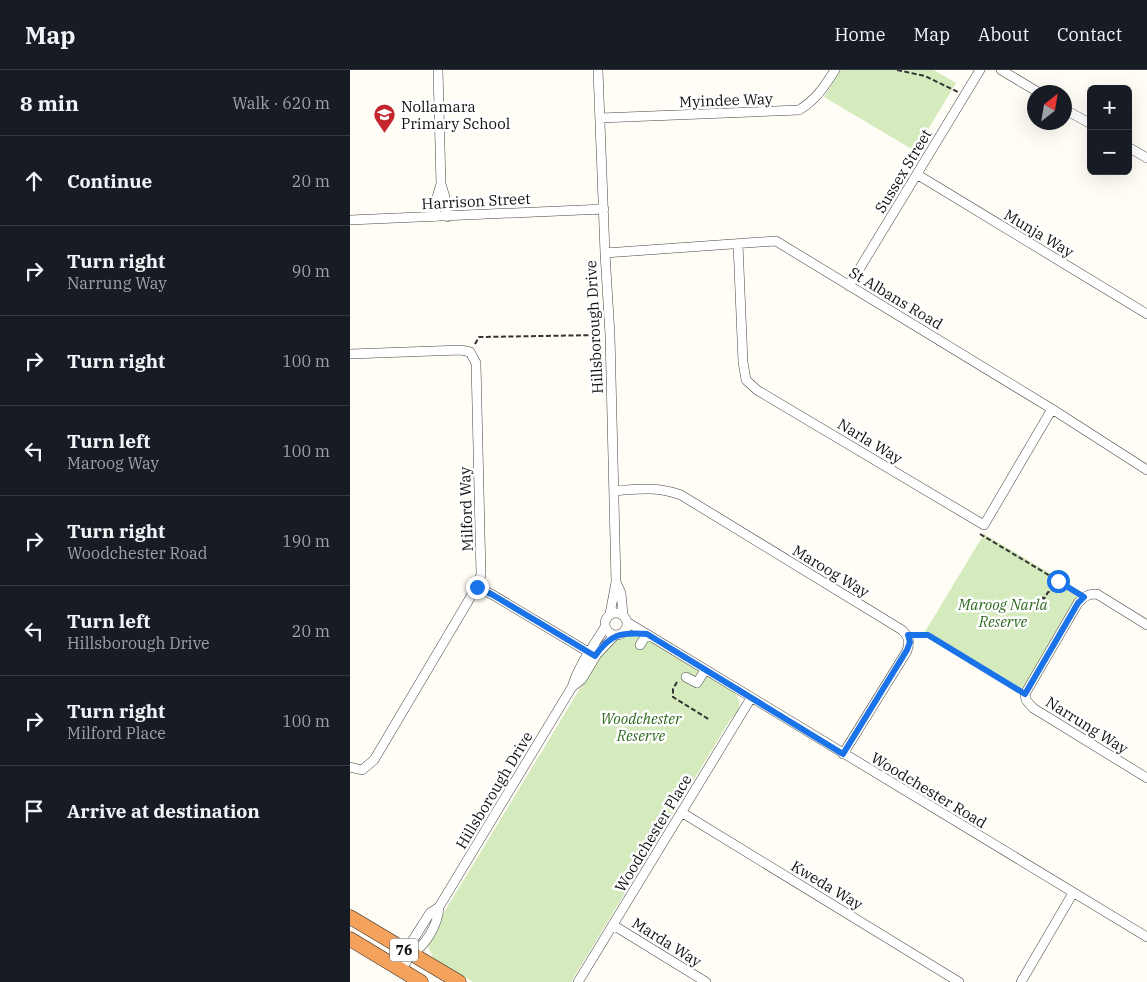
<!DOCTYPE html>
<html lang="en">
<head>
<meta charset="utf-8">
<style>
	body { margin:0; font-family:"IBM Plex Serif",serif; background:#242831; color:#f1f3f6 }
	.controls { position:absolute; right:15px; top:15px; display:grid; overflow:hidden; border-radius:8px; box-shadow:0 5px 20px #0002 }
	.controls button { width:45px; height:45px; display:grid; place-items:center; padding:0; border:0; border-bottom:1px solid #363941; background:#171b24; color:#f1f3f6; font:25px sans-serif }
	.compass { position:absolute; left:677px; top:15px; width:45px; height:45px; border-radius:50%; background:#171b24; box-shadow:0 5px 20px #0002; rotate:31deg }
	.stop { position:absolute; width:15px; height:15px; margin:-11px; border:4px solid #1a73e8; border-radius:50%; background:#fff }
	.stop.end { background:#1a73e8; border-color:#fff; box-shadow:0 1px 5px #0008 }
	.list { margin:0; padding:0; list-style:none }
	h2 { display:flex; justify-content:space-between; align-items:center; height:65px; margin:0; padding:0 20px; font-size:21px }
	h2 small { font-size:16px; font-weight:400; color:#9ea1a6 }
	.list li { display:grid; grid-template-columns:32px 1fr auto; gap:15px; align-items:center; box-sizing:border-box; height:90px; padding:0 20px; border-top:1px solid #363941 }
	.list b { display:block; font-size:19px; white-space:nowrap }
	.list p { margin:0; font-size:16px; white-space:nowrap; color:#9ea1a6 }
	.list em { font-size:16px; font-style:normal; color:#9ea1a6 }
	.icon { flex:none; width:28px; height:28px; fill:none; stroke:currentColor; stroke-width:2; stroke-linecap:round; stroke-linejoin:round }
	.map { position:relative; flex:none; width:797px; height:912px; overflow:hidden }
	header { display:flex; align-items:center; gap:30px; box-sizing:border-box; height:70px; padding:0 25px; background:#171b24; border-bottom:1px solid #363941 }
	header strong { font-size:24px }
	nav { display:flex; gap:28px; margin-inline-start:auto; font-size:18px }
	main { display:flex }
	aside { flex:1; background:#171b24 }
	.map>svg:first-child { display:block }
	.green { fill:#d5ebbd }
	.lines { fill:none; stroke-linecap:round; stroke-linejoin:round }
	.minor-casing { stroke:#444; stroke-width:10 }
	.highway-casing { stroke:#222; stroke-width:15 }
	.path { stroke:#333; stroke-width:2; stroke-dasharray:5 2.5; stroke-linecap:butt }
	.minor { stroke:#fff; stroke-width:9 }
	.highway { stroke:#f5a25d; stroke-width:14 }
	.route { stroke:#1a73e8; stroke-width:6 }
	.labels { text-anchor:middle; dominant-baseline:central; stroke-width:5; stroke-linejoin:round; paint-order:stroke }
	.shield { fill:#fff; stroke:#585858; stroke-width:1 }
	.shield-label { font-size:14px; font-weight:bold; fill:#111 }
	.street-label { font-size:15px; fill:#111; stroke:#fff }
	.poi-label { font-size:15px; fill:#111; stroke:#fff; text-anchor:start }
	.park-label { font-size:15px; font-style:italic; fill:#2f6b1f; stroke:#fff }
</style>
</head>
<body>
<header>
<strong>Map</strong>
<nav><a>Home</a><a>Map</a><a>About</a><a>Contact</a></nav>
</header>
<main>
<aside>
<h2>8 min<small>Walk · 620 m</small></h2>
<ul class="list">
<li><svg class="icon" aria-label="ahead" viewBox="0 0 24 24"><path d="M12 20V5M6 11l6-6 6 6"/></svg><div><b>Continue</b></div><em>20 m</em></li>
<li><svg class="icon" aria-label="right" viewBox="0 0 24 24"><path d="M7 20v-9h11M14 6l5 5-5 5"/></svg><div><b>Turn right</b><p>Narrung Way</p></div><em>90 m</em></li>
<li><svg class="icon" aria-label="right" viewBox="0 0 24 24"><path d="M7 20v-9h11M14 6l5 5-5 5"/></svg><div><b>Turn right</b></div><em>100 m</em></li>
<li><svg class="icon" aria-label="left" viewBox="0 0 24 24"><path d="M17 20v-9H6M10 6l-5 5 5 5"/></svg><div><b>Turn left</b><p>Maroog Way</p></div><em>100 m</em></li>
<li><svg class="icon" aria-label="right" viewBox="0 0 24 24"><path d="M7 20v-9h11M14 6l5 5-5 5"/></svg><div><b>Turn right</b><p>Woodchester Road</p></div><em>190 m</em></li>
<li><svg class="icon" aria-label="left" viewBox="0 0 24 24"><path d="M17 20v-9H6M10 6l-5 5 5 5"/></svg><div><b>Turn left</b><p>Hillsborough Drive</p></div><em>20 m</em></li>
<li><svg class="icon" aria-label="right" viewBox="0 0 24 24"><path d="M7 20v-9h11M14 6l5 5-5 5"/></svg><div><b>Turn right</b><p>Milford Place</p></div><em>100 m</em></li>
<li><svg class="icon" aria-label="arrive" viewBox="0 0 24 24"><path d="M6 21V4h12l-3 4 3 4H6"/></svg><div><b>Arrive at destination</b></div></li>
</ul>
</aside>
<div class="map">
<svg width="797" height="912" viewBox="0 0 797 912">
	<rect width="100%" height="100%" fill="#fffdf5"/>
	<path class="green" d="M491 0H584L606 13 565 81 474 27Z
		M634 464 732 522 672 623 573 565Z
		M273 566H287L306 574 385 623C393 633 389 643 380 650L221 912H123L83 888 77 874 79 867 254 579 261 570Z"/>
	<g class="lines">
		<defs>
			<path id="minor" d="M88 0 91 114 95 127 97 147
				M248 0 255 183 260 265 266 512 260 544
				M651 0 688 22
				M714 39 741 54
				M250 48 449 40C466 30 474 17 485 0
				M778 77 797 88
				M568 105 797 244
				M85 147 87 127 91 114
				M0 150 254 139
				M388 174 393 292 396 310 407 320 634 455 702 339
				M255 183 426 171 702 339 797 400
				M499 216 630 0
				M0 284 111 280 120 282 126 293 131 505 120 528 24 690 12 700 0 697
				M264 421C288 419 307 416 331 425L552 560C559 567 560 571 557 581L493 684
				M266 512 271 523 273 545
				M127 517 143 525 245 586
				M255 554a11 11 0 1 1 22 0a11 11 0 1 1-22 0Z
				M277 552 797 867
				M797 555 747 524C738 524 735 526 728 533L675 624 676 630 683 638 797 708
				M290 575 297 564
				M336 607 347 613 355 600
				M222 617 232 609 247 584 265 565
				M331 742 609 912
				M263 855 356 912
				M61 884C76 876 88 854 89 837
				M51 900 61 884V873L80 843 89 837 222 617C229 594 243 577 255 557
				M228 912 401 628
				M671 912 723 823"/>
			<path id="highway" d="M0 847 109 912
				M0 869 71 912"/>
		</defs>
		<use href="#minor" class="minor-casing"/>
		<use href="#highway" class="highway-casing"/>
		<path class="path" d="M547 0 575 6 608 22
			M125 274 129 267 251 265
			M630 464 727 522
			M692 527 694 529 698 522H701L708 511
			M565 565H578L668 619
			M327 612 323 619V627L360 650"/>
		<use href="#minor" class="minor"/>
		<use href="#highway" class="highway"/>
	</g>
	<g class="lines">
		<path class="route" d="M127 517 143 525 245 586C260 564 271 562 297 564L493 684 557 580 560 572 558 565H578L675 624 728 533 734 527 708 511"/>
	</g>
	<defs>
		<symbol id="school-pin" viewBox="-11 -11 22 30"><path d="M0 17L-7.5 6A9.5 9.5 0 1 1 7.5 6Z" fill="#c4262e" stroke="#fff"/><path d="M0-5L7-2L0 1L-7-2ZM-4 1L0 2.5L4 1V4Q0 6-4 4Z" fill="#fff"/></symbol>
	</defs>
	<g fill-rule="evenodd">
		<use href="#school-pin" x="22" y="32" width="25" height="34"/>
	</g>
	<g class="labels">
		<rect class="shield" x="40" y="868.5" width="28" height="23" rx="4"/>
		<g class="shield-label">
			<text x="54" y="880">76</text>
		</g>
		<g class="street-label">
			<text transform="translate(376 30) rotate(-2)">Myindee Way</text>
			<text transform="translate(553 101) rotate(-59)">Sussex Street</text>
			<text transform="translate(126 131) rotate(-3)">Harrison Street</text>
			<text transform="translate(689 163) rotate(31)">Munja Way</text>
			<text transform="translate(546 228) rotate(31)">St Albans Road</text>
			<text transform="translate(244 257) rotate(-93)">Hillsborough Drive</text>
			<text transform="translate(520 371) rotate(31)">Narla Way</text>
			<text transform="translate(116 439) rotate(-92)">Milford Way</text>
			<text transform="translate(481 501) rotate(31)">Maroog Way</text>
			<text transform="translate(737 655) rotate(32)">Narrung Way</text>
			<text transform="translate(144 720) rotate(-59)">Hillsborough Drive</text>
			<text transform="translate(579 720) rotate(31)">Woodchester Road</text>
			<text transform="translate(303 763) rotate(-59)">Woodchester Place</text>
			<text transform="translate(477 815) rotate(31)">Kweda Way</text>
			<text transform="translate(317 872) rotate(32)">Marda Way</text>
		</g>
		<g class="poi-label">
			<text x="51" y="36">Nollamara<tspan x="51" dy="17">Primary School</tspan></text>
		</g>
		<g class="park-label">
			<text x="653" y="534">Maroog Narla<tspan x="653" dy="17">Reserve</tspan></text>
			<text x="291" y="648">Woodchester<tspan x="291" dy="17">Reserve</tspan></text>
		</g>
	</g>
</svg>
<div class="controls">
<button>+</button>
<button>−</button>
</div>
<svg class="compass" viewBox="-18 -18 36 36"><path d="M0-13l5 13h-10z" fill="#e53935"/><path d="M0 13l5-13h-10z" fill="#9ea1a6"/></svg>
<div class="stop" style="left:708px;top:511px"></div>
<div class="stop end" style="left:127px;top:517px"></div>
</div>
</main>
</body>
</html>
